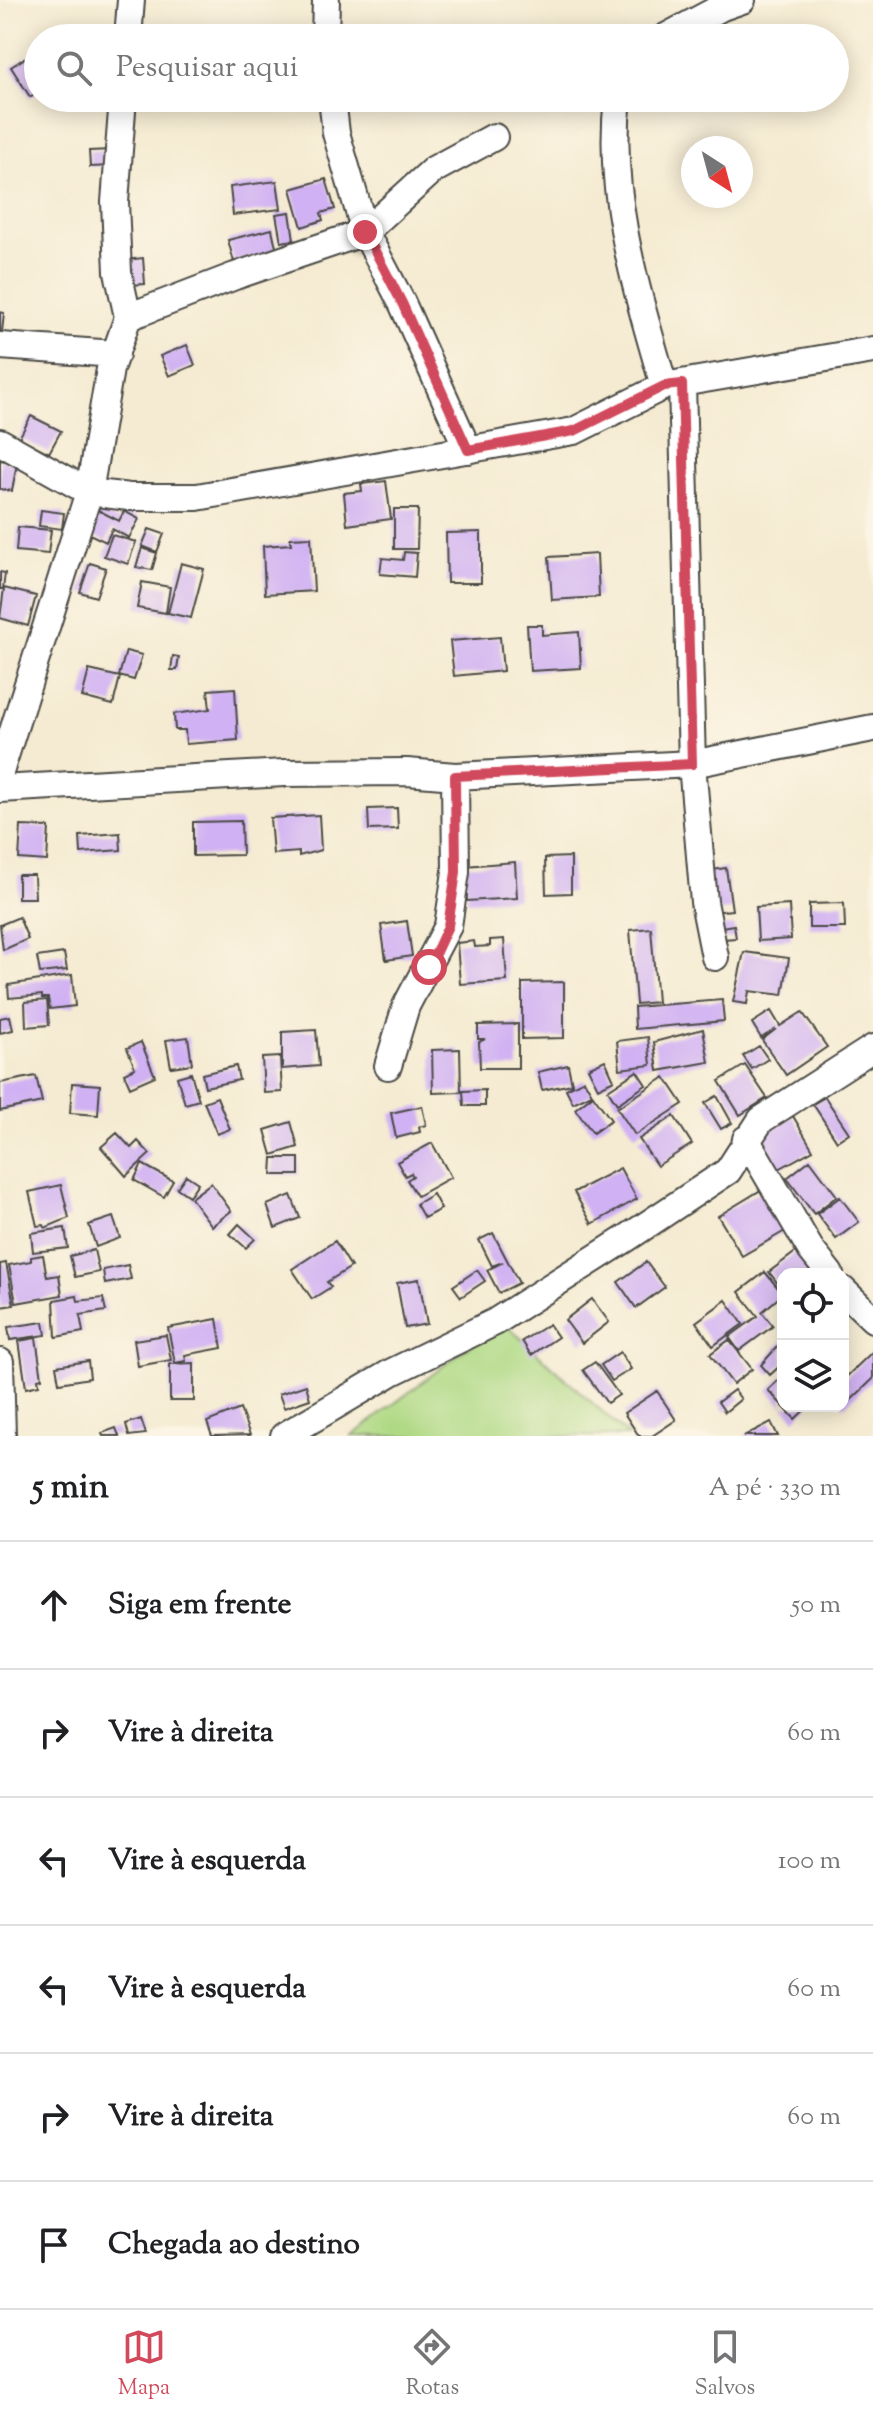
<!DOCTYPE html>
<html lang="pt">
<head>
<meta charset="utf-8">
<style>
	body { margin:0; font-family:"Sorts Mill Goudy",serif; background:#f6f6f6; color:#202124 }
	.controls { position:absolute; right:24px; bottom:24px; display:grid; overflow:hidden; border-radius:16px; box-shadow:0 4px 20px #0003 }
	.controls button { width:72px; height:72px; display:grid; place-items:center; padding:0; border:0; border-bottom:2px solid #e0e0e0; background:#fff; color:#202124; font:40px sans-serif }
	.compass { position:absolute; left:681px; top:136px; width:72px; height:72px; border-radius:50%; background:#fff; box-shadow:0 4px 20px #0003; rotate:144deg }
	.stop { position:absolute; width:24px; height:24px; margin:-18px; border:6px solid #d1495b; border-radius:50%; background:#fff }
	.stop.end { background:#d1495b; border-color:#fff; box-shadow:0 2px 8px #0008 }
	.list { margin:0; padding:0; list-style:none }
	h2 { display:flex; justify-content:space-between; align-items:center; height:104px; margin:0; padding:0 32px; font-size:34px }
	h2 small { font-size:26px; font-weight:400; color:#757577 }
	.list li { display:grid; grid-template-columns:52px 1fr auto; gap:24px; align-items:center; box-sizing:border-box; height:128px; padding:0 32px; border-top:2px solid #e0e0e0 }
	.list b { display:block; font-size:30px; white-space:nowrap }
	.list em { font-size:26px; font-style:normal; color:#757577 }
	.icon { flex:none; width:44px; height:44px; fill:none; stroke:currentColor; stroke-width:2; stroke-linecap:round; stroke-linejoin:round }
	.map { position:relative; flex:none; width:873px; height:1436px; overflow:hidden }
	.search { position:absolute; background:#fff; box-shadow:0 4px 20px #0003; left:24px; right:24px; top:24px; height:88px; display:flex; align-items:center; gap:20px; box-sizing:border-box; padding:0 28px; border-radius:44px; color:#757577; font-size:30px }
	.sheet { height:872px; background:#fff }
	nav { display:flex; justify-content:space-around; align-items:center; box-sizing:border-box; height:112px; border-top:2px solid #e0e0e0; background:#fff; font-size:22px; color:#757577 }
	nav a { display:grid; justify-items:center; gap:4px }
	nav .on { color:#d1495b }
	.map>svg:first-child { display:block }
	.green { fill:#afd984; stroke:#6d8258; stroke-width:2 }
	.building { fill:#d0b1f3 }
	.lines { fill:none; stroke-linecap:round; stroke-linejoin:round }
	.minor-casing { stroke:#494844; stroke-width:30 }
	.minor { stroke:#fff; stroke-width:26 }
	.route { stroke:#d1495b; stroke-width:10 }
</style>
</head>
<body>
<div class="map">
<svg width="873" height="1436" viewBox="0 0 873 1436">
	<rect width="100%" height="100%" fill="#fcf5e5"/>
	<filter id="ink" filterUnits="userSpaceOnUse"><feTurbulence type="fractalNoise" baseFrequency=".0125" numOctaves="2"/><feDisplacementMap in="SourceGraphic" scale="16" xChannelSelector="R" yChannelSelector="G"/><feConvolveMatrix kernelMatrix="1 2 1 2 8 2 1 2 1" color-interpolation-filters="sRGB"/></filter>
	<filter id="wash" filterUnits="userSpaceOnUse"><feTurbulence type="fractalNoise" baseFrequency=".006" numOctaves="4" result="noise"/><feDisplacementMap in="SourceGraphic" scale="32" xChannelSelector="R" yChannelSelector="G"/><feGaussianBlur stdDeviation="1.8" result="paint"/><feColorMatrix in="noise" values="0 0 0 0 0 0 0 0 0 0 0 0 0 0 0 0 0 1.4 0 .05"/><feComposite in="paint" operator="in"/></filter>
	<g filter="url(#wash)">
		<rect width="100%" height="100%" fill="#f5ebd2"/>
		<path class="green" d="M502 1321 629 1436H352Z"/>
		<g id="blocks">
			<path class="building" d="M28 56 38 72V92L30 97 11 67Z
				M111 150 112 166 90 167 89 151Z
				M326 179 335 209 321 213 323 220 302 227 291 189Z
				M277 181 281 209 233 215 230 187Z
				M290 212 294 240 281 242 276 214Z
				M272 229 277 252 234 262 228 240Z
				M143 258 145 284 129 285 126 260Z
				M0 312 4 313 2 332H0Z
				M187 345 195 365 169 376 160 356Z
				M31 416 61 431 49 453 19 438Z
				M0 460 17 463 12 491 0 489Z
				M386 481 391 519 347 525 344 493 362 491 361 484Z
				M96 509 119 521 124 511 139 519 129 538 112 529 106 542 85 532Z
				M394 509H418L417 549H394Z
				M41 510 64 513 62 529 39 526Z
				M18 527 51 530 48 554 16 551Z
				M149 529 164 534 157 552 142 546Z
				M481 532V583H447L446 533Z
				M112 535 136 542 128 564 104 556Z
				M311 537 314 591 265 594 263 546 291 544 290 538Z
				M142 548 157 553 152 570 136 567Z
				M404 552 417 553 415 577 380 574 382 558 403 560Z
				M597 554 599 597 552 600 549 557Z
				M90 563 106 568 96 597 80 592Z
				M181 563 204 569 191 618 168 613Z
				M0 572 5 573 3 589H0Z
				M142 582 170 587 166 613 137 608Z
				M4 588 36 596 28 626 0 618Z
				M527 625H542V635L579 632 581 668 530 671Z
				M500 637 503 671 454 676 450 641Z
				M126 651 142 655 134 680 119 676Z
				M173 656 179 657 177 670H171Z
				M89 670 120 677 113 705 82 697Z
				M235 688 238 740 186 744 185 730H175L174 714 210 709 208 690Z
				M397 808 398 829 369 830 368 809Z
				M319 815 321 850 299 856V852L273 854 270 818Z
				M241 821 242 855 193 856V822Z
				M21 826 49 827 47 861 19 859Z
				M120 833 121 850 81 853 80 836Z
				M571 857V893L546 894 545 858Z
				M515 862 517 898 467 901 465 866Z
				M726 868 732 910 712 912 706 871Z
				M18 875H34L35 898H18Z
				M844 903 845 928H809V904Z
				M789 905 791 939 758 941 756 907Z
				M19 917 28 939 3 950 0 925Z
				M407 921 412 956 386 960 381 925Z
				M734 925 736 938 723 939 721 927Z
				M651 928 657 1002 636 1004 630 930Z
				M504 939 507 981 460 984 457 943 474 941 475 947 490 946V940Z
				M744 952 789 958 783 995 749 991 747 1004 733 1002Z
				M64 953 67 970 40 973 37 957Z
				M72 975 75 1006 50 1009 48 998H42V995L9 998 8 985Z
				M564 982V1038L522 1039V983Z
				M47 1000 49 1025 26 1027 25 1002Z
				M722 1000 724 1021 635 1029 634 1007Z
				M771 1011 780 1026 802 1012 827 1047 786 1075 762 1040 776 1029 761 1038 752 1023Z
				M10 1016 13 1030 0 1033V1018Z
				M518 1024V1068H480L479 1042 485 1039H478V1025Z
				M703 1029 709 1062 658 1071 654 1042Z
				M316 1030 319 1066 282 1069V1032Z
				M188 1037 192 1064 171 1067 166 1040Z
				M648 1037 651 1065 620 1069 617 1041Z
				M141 1042 155 1076 130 1087 124 1073 135 1068 127 1048Z
				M759 1046 768 1059 752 1069 743 1056Z
				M460 1049 461 1092 433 1093 432 1050Z
				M280 1057 282 1092 264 1093 262 1058Z
				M605 1060 614 1080 598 1088 588 1068Z
				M568 1065 572 1084 542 1090 538 1072Z
				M745 1065 767 1098 740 1115 719 1081Z
				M236 1066 239 1080 205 1087 202 1074Z
				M637 1071 646 1085 617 1104 608 1090Z
				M191 1073 199 1100 185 1104 177 1077Z
				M36 1076 42 1102 0 1111V1083Z
				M665 1077 683 1104 635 1135 617 1108Z
				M584 1080 592 1094 573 1103 566 1089Z
				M72 1083 100 1085 98 1115 70 1113Z
				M485 1090V1106H464L463 1091Z
				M593 1095 611 1120 593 1133 575 1109Z
				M717 1096 732 1123 721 1129 705 1103Z
				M217 1097 230 1129 217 1134 204 1102Z
				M825 1097 849 1133 837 1141 813 1104Z
				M422 1106 426 1125 419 1127 420 1132 396 1138 391 1113Z
				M674 1116 692 1144 657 1166 639 1139Z
				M793 1116 813 1150 777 1170 757 1135Z
				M291 1122 298 1147 272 1155 265 1130Z
				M117 1133 131 1148 138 1141 150 1154 126 1176 101 1147Z
				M432 1143 451 1177 417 1196 407 1180 413 1176 411 1173 405 1176 397 1162Z
				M273 1158H299V1175H272Z
				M810 1160 837 1196 814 1214 787 1178Z
				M142 1164 173 1181 164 1197 134 1180Z
				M620 1168 637 1199 592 1224 574 1192Z
				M186 1175 198 1183 189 1196 177 1188Z
				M211 1183 231 1211 212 1226 191 1198Z
				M61 1185 69 1218 45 1228 44 1225 37 1226 29 1192Z
				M761 1190 785 1231 742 1256 718 1216Z
				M433 1194 441 1209 424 1218 416 1204Z
				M291 1195 300 1218 275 1228 267 1205Z
				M840 1197 859 1222 836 1239 817 1214Z
				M113 1217 120 1238 96 1247 89 1225Z
				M239 1224 255 1239 246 1248 230 1234Z
				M65 1228 68 1248 33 1252 31 1233Z
				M493 1233 519 1283 499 1293 487 1270 503 1262 492 1266 479 1240Z
				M335 1241 351 1267 327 1282 331 1287 312 1299 292 1269Z
				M94 1250 99 1272 75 1277 70 1256Z
				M797 1251 814 1274H783V1290L769 1272Z
				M43 1255 47 1277 59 1275 62 1295 16 1303 9 1265 31 1261V1257Z
				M646 1262 665 1287 636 1308 618 1282Z
				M6 1263 14 1305 0 1307V1264Z
				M128 1265 131 1279 105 1284 103 1270Z
				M477 1270 485 1281 461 1297 453 1286Z
				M765 1272 783 1294 762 1312 773 1326 739 1351 729 1337 758 1316 739 1292Z
				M419 1279 427 1324 405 1328 397 1283Z
				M77 1296 78 1301 103 1298 106 1311 80 1315 83 1332 56 1337 54 1300Z
				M592 1299 609 1322 582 1343 565 1320Z
				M726 1300 743 1324 713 1346 696 1322Z
				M217 1319 222 1348 185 1355 186 1361 175 1363 168 1328Z
				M44 1322 46 1335 10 1340 8 1327Z
				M549 1324 558 1337 531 1355 522 1341Z
				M166 1335 171 1360 138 1366 134 1340Z
				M36 1338 42 1378 38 1379 39 1385 26 1388 19 1341Z
				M729 1340 752 1369 733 1384 710 1354Z
				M783 1340V1363L770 1375 761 1365Z
				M873 1351V1379L843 1408V1380Z
				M620 1352 631 1369 612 1381 601 1365Z
				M88 1361 90 1378 59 1383 56 1366Z
				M595 1362 619 1395 607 1403 583 1370Z
				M194 1363V1401H170V1364Z
				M783 1376V1406H809L795 1419 768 1390Z
				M306 1385 310 1399 284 1408 279 1394Z
				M734 1390 741 1399 725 1412 718 1402Z
				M657 1391 676 1420 652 1436H639L624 1413Z
				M240 1409 250 1435 212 1436 207 1422Z
				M141 1419 146 1434 129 1436 126 1424Z
				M771 1422 778 1436H744Z
				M116 1428 119 1436H103L102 1433Z"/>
		</g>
	</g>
	<g filter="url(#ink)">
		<use href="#blocks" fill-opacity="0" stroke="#494844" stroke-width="2"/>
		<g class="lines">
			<defs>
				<path id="minor" d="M128 38 131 0
					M325 38 326 0
					M664 38 722 7 742 0
					M332 98 336 133 365 232 402 303 468 450
					M618 98C606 195 638 295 664 386
					M128 317 235 276 365 232 433 170 494 137
					M0 346 116 354
					M682 384 692 764 704 902 715 957
					M0 442 89 492 129 497H197L574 431 664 386 873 350
					M0 772 89 492 110 369 128 317 118 272 115 202 123 98
					M0 789 284 773 407 772 455 776 692 764 873 728
					M388 1066 406 1006 448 926 456 872 455 776
					M746 1139 811 1250 830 1274
					M843 1290 873 1319
					M0 1362 2 1436
					M284 1436 392 1372 495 1322 627 1238 728 1171 761 1120 873 1048"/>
			</defs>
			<use href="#minor" class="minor-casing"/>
			<use href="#minor" class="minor"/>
		</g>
	</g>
	<g class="lines" filter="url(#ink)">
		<path class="route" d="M365 232 402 303 468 450 574 431 664 386 682 384 692 764 455 776 456 872 448 926 429 967"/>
	</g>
</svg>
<div class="controls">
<button><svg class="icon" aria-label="locate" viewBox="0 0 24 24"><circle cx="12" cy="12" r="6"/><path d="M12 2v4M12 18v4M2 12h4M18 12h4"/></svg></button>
<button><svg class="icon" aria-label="layers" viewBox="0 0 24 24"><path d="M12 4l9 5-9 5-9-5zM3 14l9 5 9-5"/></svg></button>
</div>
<svg class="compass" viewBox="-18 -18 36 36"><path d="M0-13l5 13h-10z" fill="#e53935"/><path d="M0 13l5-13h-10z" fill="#757577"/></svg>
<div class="stop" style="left:429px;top:967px"></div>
<div class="stop end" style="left:365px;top:232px"></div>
<div class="search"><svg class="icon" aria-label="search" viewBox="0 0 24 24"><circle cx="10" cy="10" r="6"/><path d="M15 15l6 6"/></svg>Pesquisar aqui</div>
</div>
<section class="sheet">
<h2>5 min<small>A pé · 330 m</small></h2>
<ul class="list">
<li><svg class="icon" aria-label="ahead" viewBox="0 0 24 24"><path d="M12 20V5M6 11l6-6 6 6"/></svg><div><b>Siga em frente</b></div><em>50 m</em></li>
<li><svg class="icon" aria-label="right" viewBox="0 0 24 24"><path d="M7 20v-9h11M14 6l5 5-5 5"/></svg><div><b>Vire à direita</b></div><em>60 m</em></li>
<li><svg class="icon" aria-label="left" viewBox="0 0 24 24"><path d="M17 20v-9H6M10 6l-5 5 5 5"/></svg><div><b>Vire à esquerda</b></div><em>100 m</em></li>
<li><svg class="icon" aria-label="left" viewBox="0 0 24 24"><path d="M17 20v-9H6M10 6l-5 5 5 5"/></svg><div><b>Vire à esquerda</b></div><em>60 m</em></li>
<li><svg class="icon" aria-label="right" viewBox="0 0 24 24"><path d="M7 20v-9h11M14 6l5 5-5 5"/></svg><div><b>Vire à direita</b></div><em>60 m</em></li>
<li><svg class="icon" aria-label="arrive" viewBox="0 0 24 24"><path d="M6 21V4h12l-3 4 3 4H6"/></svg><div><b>Chegada ao destino</b></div></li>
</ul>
</section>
<nav>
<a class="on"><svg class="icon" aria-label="map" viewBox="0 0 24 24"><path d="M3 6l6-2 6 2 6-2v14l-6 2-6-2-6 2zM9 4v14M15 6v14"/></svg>Mapa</a>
<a><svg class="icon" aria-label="directions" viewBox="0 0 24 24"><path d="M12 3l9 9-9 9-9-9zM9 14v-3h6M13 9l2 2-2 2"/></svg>Rotas</a>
<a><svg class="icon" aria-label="saved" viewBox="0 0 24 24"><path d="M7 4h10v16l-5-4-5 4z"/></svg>Salvos</a>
</nav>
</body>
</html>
